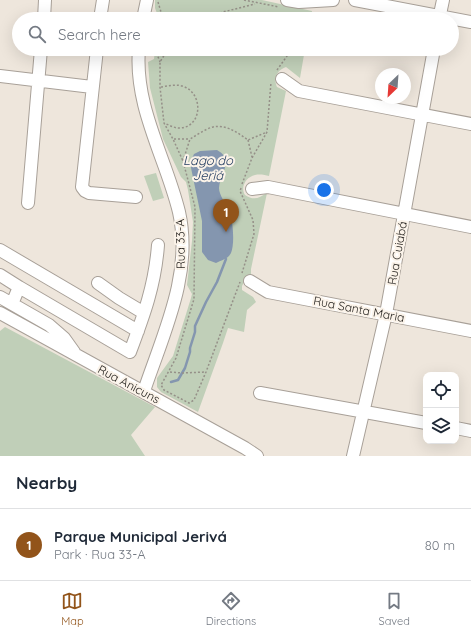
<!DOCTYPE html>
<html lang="en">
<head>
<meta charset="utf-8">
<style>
	body { margin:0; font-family:Quicksand,sans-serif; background:#f6f6f7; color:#1f2937 }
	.controls { position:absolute; right:12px; bottom:12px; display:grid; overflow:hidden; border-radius:8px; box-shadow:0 4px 16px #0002 }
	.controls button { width:36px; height:36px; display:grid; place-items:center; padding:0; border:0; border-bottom:1px solid #e0e1e3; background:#fff; color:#1f2937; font:20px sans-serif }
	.compass { position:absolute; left:375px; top:68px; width:36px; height:36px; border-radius:50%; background:#fff; box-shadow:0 4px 16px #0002; rotate:205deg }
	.you { position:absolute; left:324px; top:190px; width:14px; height:14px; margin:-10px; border:3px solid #fff; border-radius:50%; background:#1a73e8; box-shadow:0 0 0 6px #1a73e833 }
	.badge { display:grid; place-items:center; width:26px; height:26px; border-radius:50%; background:#92541a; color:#fff; font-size:13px; font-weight:700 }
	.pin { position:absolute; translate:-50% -33px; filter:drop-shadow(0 1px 2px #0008) }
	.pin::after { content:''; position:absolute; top:21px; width:14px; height:12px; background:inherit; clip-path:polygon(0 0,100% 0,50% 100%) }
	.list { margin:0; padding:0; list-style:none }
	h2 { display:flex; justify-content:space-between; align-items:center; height:52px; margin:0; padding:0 16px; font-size:17px }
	h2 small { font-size:13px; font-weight:400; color:#747a83 }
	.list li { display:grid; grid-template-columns:26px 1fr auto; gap:12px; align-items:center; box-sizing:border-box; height:72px; padding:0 16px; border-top:1px solid #e0e1e3 }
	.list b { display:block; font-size:15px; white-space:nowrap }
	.list p { margin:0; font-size:13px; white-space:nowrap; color:#747a83 }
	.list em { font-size:13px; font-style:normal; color:#747a83 }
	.icon { flex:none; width:22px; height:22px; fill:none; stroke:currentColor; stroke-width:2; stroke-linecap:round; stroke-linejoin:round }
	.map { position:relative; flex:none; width:471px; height:456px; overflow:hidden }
	.search { position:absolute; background:#fff; box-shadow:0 4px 16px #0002; left:12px; right:12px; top:12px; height:44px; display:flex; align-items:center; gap:10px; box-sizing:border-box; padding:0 14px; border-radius:22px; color:#747a83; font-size:15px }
	.sheet { height:124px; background:#fff }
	nav { display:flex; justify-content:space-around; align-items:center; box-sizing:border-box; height:56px; border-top:1px solid #e0e1e3; background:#fff; font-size:11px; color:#747a83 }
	nav a { display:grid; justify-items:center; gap:2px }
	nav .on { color:#92541a }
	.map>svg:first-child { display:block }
	.green { fill:#c0cfb8 }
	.water { fill:#8496af }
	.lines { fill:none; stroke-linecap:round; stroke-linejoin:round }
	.stream { stroke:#8496af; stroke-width:2.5 }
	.minor-casing { stroke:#a8a098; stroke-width:14 }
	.path { stroke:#959088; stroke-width:1.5; stroke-dasharray:2 2; stroke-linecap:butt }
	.minor { stroke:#fff; stroke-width:12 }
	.labels { text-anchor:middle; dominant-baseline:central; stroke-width:4; stroke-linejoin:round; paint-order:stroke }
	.street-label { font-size:12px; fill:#2a2723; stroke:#fbf3e9 }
	.water-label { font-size:13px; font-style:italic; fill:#1f395e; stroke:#fbf3e9 }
</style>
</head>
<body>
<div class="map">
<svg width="471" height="456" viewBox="0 0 471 456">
	<rect width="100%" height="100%" fill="#eee6dc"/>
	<path class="green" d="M155 0H262L312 11 311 19H159L155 8Z
		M155 49H305L300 78 286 67C277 70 273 78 277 87L286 91 269 176C265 175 260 174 255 175 246 177 240 187 245 195 254 201 259 198 267 193L251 269V277L246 278 242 286V290L253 297 256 302 247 310 244 332 228 328 223 343 198 412 161 392 157 387V378L173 356 191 298 192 294 187 285 192 241 193 222 188 190 186 182 181 177 163 139 150 88 148 62 154 59Z
		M156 173 164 198 153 201 144 176Z
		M5 327 155 407 131 435 145 456H0V331Z"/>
	<path class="water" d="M217 150C235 160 220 173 219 188 219 195 226 204 229 210 233 219 235 244 231 253 228 259 222 260 216 263L208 260 202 252V221L190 163 194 154 200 151Z"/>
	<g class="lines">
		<path class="stream" d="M171 382 178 380 185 368 190 352V348L195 332V326L206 302 217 282 226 259"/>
		<defs>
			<path id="minor" d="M287 0 299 2 333 0
				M355 0 471 22
				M44 19 45 0
				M100 19 103 0
				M143 19 147 0
				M439 19 443 0
				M97 49 82 187 85 191 89 193 136 197
				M139 49C134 107 166 158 179 212 193 274 163 334 144 391
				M0 76 92 87
				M282 79 299 91 471 124
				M252 189 268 187 471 227
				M28 203 41 49
				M0 250 138 331
				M0 275 19 287
				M250 281 268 292 471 331
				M98 283 119 298 144 313
				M0 297 49 325 64 338 74 352
				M12 304 19 287 130 352C144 315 155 285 158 245
				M0 313 245 448 257 456
				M260 393 426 423
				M456 428 471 431
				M353 456 386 314 434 49"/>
		</defs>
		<use href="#minor" class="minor-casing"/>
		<path class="path" d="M244 0 279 7
			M158 2 161 12V19
			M299 13 303 19
			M205 19 223 12 255 4
			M158 49 157 54 160 62
			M168 49 160 62V87L164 123 173 139 183 161 195 207 194 299 176 358 161 385 164 390 189 403 194 400 206 372 240 282
			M277 70 292 49
			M161 87C168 86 175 84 182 86 204 92 203 128 179 128 174 128 169 125 164 123
			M174 139H190
			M248 140 252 157
			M183 161 190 139C197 135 205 129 213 127 226 124 238 133 248 140L267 132
			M242 184 252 158 267 132 271 82
			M241 188 240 191 253 220 254 234 242 273
			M170 372 182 373 206 372"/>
		<use href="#minor" class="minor"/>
	</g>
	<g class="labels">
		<g class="street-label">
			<text transform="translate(180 244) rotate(-91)">Rua 33-A</text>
			<text transform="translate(397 253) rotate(-80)">Rua Cuiabá</text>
			<text transform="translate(359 309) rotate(11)">Rua Santa Maria</text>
			<text transform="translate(129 384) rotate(28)">Rua Anicuns</text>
		</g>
		<g class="water-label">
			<text x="208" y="160">Lago do<tspan x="208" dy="15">Jeriá</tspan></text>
		</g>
	</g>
</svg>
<div class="controls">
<button><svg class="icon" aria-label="locate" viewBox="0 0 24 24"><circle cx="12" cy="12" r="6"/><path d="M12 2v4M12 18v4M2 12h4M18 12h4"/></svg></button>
<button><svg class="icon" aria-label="layers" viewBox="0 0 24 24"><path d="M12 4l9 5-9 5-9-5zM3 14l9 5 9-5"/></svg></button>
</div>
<svg class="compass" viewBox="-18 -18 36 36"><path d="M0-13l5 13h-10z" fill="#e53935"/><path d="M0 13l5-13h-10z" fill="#747a83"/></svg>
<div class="you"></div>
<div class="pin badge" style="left:226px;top:232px">1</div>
<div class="search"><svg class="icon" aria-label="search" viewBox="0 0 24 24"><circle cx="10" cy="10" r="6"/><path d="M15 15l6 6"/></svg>Search here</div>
</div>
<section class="sheet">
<h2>Nearby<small></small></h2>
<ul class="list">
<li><span class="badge">1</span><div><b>Parque Municipal Jerivá</b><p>Park · Rua 33-A</p></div><em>80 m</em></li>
</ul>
</section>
<nav>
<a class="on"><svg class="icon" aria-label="map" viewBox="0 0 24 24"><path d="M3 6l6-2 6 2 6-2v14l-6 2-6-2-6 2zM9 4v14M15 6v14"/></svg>Map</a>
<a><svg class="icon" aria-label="directions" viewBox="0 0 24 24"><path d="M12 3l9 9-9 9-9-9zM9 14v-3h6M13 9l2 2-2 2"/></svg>Directions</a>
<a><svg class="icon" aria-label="saved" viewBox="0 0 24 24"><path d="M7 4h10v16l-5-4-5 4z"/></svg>Saved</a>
</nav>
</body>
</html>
